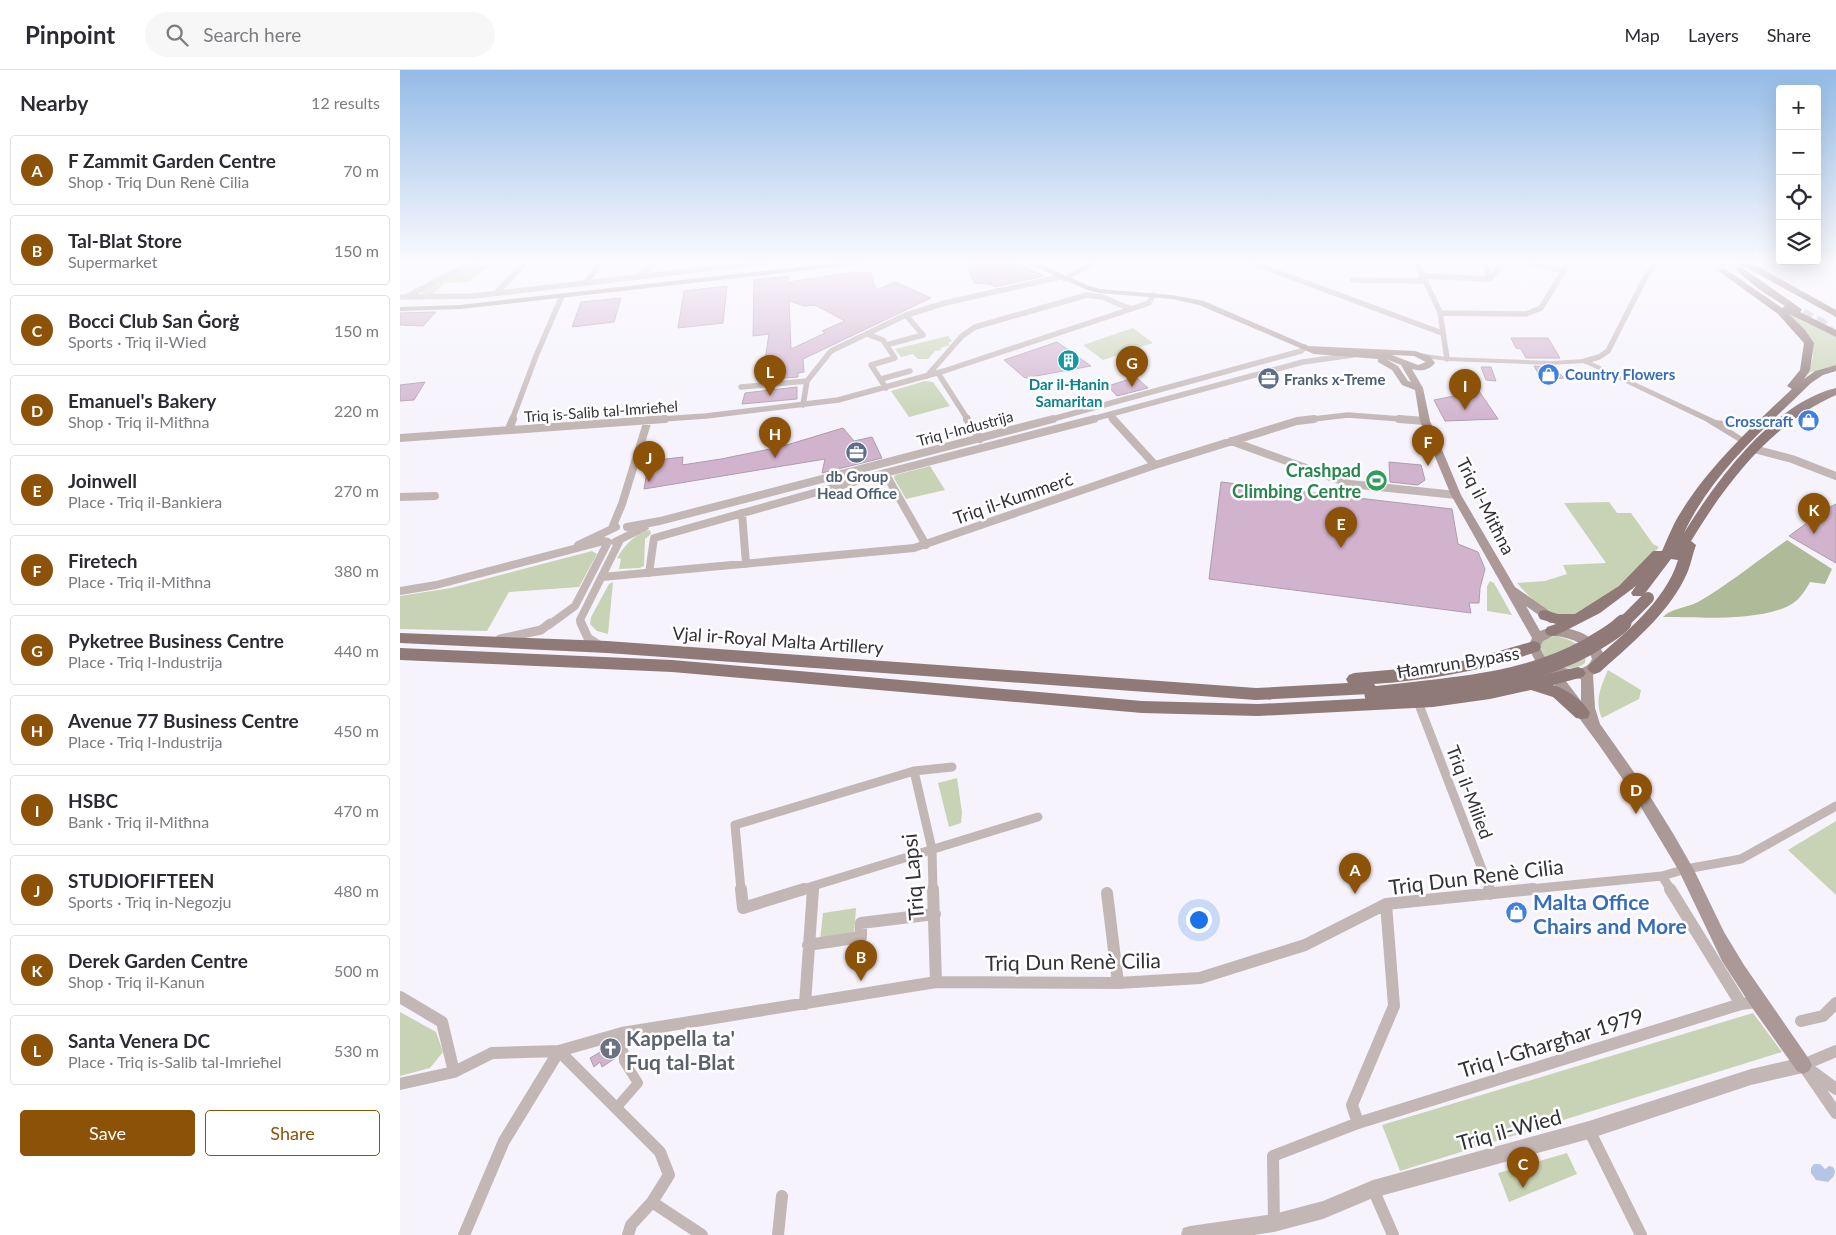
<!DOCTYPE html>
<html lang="en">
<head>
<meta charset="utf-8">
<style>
	body { margin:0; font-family:Lato,sans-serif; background:#f7f7f7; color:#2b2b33 }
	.controls { position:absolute; right:15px; top:15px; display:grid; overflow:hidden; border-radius:5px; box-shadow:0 5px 20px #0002 }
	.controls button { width:45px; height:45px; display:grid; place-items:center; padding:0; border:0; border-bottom:1px solid #e1e1e2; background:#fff; color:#2b2b33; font:25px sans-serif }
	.you { position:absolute; left:798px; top:849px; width:18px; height:18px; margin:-12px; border:4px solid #fff; border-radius:50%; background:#1a73e8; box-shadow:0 0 0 8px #1a73e833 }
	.badge { display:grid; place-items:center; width:32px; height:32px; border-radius:50%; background:#8b5208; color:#fff; font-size:16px; font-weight:700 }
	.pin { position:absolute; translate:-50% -41px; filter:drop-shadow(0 1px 2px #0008) }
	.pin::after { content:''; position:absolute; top:26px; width:18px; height:15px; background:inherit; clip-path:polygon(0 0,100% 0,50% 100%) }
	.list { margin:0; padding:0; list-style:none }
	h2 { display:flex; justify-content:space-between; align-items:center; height:65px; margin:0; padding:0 20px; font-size:21px }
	h2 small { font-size:16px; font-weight:400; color:#7c7c81 }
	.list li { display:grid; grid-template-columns:32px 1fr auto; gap:15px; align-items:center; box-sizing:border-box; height:70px; margin:0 10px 10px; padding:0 10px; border:1px solid #e1e1e2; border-radius:5px }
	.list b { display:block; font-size:19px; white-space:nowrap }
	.list p { margin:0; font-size:16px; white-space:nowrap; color:#7c7c81 }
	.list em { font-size:16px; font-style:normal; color:#7c7c81 }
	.actions { display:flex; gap:10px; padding:15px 20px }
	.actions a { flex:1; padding:11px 0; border:1px solid #8b5208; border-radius:5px; text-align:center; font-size:18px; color:#8b5208 }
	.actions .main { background:#8b5208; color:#fff }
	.icon { flex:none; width:28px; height:28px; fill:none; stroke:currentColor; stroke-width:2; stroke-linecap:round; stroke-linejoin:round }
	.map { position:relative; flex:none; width:1436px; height:1165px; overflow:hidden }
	header { display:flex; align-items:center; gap:30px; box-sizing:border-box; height:70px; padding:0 25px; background:#fff; border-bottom:1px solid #e1e1e2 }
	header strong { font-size:24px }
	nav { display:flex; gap:28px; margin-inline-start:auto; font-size:18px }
	.search { width:350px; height:45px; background:#f7f7f7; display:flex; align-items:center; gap:12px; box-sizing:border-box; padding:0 18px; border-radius:28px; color:#7c7c81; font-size:19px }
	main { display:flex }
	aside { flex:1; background:#fff }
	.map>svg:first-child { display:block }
	.green { fill:#c8d3b5 }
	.forest { fill:#afba98 }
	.water { fill:#b5c5e5 }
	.building { fill:#d1b3ce; stroke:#ad9cab; fill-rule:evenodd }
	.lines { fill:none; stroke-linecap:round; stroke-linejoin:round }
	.trunk-tunnel { stroke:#cfccd5; stroke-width:10; stroke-dasharray:10 5; stroke-linecap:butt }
	.pedestrian { stroke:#c3b7b6; stroke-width:10 }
	.minor-far3 { stroke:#c3b7b6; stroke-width:5.5 }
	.minor-far2 { stroke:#c3b7b6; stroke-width:8 }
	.minor-far1 { stroke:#c3b7b6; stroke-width:9 }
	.minor { stroke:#c3b7b6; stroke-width:12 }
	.tertiary { fill:#c3b7b6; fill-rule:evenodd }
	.secondary { fill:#aa9997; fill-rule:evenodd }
	.trunk { fill:#8f7a78; fill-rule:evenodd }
	.trunk-bridge-far1 { stroke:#8f7a78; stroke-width:12 }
	.trunk-bridge { stroke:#8f7a78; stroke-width:17 }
	.labels { text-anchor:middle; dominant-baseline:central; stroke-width:5; stroke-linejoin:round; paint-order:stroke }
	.far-shop-label { font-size:15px; font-weight:bold; fill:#366cbe; stroke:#fff; text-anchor:start }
	.far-service-label { font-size:15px; font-weight:bold; fill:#4e5e75; stroke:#fff; text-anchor:start }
	.far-culture-label { font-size:15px; font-weight:bold; fill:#0d838f; stroke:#fff }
	.far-street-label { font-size:15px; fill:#333139; stroke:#fff }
	.leisure-label { font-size:18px; font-weight:bold; fill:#27864d; stroke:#fff; text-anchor:end }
	.street-label { font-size:18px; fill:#333139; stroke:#fff }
	.near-street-label { font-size:21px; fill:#333139; stroke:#fff }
	.near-shop-label { font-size:21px; font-weight:bold; fill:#366cbe; stroke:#fff; text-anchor:start }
	.near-worship-label { font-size:21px; font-weight:bold; fill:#5b616d; stroke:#fff; text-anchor:start }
</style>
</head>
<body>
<header>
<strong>Pinpoint</strong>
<div class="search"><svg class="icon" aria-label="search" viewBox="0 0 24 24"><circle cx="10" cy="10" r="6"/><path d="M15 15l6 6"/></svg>Search here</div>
<nav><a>Map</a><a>Layers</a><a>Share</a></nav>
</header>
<main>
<aside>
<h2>Nearby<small>12 results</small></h2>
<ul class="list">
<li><span class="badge">A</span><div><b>F Zammit Garden Centre</b><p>Shop · Triq Dun Renè Cilia</p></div><em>70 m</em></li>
<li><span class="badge">B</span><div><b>Tal-Blat Store</b><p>Supermarket</p></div><em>150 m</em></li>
<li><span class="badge">C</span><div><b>Bocci Club San Ġorġ</b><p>Sports · Triq il-Wied</p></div><em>150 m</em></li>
<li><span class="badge">D</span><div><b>Emanuel's Bakery</b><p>Shop · Triq il-Mitħna</p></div><em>220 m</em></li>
<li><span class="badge">E</span><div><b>Joinwell</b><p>Place · Triq il-Bankiera</p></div><em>270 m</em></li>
<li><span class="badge">F</span><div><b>Firetech</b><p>Place · Triq il-Mitħna</p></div><em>380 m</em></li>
<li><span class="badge">G</span><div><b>Pyketree Business Centre</b><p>Place · Triq l-Industrija</p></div><em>440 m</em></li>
<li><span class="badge">H</span><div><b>Avenue 77 Business Centre</b><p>Place · Triq l-Industrija</p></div><em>450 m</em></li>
<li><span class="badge">I</span><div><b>HSBC</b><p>Bank · Triq il-Mitħna</p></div><em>470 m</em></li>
<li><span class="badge">J</span><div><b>STUDIOFIFTEEN</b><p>Sports · Triq in-Negozju</p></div><em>480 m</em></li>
<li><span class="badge">K</span><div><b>Derek Garden Centre</b><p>Shop · Triq il-Kanun</p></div><em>500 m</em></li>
<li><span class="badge">L</span><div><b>Santa Venera DC</b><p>Place · Triq is-Salib tal-Imrieħel</p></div><em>530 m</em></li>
</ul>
<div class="actions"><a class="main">Save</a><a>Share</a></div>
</aside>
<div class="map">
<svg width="1436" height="1165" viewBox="0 0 1436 1165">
	<rect width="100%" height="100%" fill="#f6f3fc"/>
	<path class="green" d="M76 192H97L68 212 44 213 33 224H23L20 221Z
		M1373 233 1397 248 1436 267V295L1411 302 1391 320C1398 312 1409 301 1412 291 1419 265 1390 248 1373 233Z
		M733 258 753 273 703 290 683 275Z
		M548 266 552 271 548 273 550 275 540 278 542 280 535 281 528 289H518L513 284 501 287 495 279Z
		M525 311 533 312 550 336 509 347 491 321Z
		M530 396 545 420 506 429 494 408 495 405Z
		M1209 432 1217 443H1231L1253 474 1259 477C1244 496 1193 547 1167 546 1145 544 1130 528 1117 513L1145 511 1167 504 1163 495 1206 493 1164 433Z
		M250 460 251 464 245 469 244 496 240 498 219 499 221 489 217 488C225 475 234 464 250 460Z
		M192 481 197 484 179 517 109 522 87 561 0 559V526L51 518Z
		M1090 511 1094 513 1112 545 1087 541V516Z
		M213 512 208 564 197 561 190 554 191 547 209 514Z
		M1155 566C1170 569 1176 572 1186 583L1185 593C1171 605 1139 594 1141 573L1143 570Z
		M1208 600 1241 620 1239 629 1202 648C1194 632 1201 616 1208 600Z
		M557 708 562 742 561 753 549 757 538 713Z
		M1436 751V825L1388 780Z
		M456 838 454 867 420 871 423 843Z
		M0 942 36 962 43 982 30 998 0 1006Z
		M1353 943 1382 982 1000 1101 982 1055Z
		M1167 1083 1177 1104 1109 1132 1098 1103Z"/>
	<path class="forest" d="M1387 470 1432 499 1425 514 1410 512C1407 517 1404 523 1399 528 1377 553 1296 547 1263 547 1271 538 1287 538 1298 532 1329 514 1357 491 1387 470Z"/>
	<path class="water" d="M1414 1094H1420L1425 1099 1429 1096 1433 1097 1435 1101 1434 1106 1428 1112 1416 1110 1411 1103V1098Z"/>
	<path class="building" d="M567 192H613L644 206 595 217 590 214 574 213Z
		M455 202V203L470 202 476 220 495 212 531 228 403 289 404 302 398 303V307L362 310 369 264 353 266 354 210 388 206V212ZM389 231 405 236 415 235 445 251 422 261 425 263 391 279Z
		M327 216 323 253 278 258 284 221Z
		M221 228 214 252 172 257 181 232Z
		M36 242 23 256 0 255V243Z
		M1111 268H1148L1160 288H1126L1121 279 1116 278Z
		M657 272 691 296 625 308 604 290Z
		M1134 296 1153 297 1164 308 1142 310Z
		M1081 297H1091L1096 311 1086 310Z
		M736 307 748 318 717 326 708 316Z
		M25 312 14 330 0 331V315Z
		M397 317V329L342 334 345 323Z
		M1079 321 1098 349 1045 351 1034 330Z
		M443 358 454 371 472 367 482 388 422 403 425 389 244 419 249 391 283 387 282 395 321 389 380 377Z
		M989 392 1021 395 1025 410 1018 415 990 412Z
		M821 412 1052 439 1058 474 1078 482 1085 499 1080 518 1079 533H1069L1071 543 809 509Z
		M1436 434V493L1389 466 1426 439Z
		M214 974 217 987 202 997 200 992 194 997 190 988Z"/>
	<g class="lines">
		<path class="trunk-tunnel" d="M1311 192 1321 200
			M1329 192 1340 199
			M1403 243 1423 254 1436 267"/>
		<path class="pedestrian" d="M217 1037 238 1013 224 991 222 963"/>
		<path class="minor-far3" d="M850 192 1042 263
			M1016 192 1040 242 1047 289
			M1085 192 1089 209
			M1126 192 1163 201
			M238 206 256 192
			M1021 206 1089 209 1105 192
			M665 209 694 192
			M953 210 1023 211
			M186 212 202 192
			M96 223 126 192
			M8 226 72 192
			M0 227 73 226 367 192
			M1040 243 1126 244 1141 238 1169 192
			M467 264 483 270 495 288 471 295 486 318
			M486 275 523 265 506 245
			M1185 291 1199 287 1208 281 1246 206 1257 192
			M538 303 568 350
			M527 306 562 266 575 257 687 225 702 227 731 239
			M481 309 510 301
			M341 317 407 311
			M403 335 407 311 431 281 506 245 545 233 660 207
			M709 345 714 350
			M112 350 136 286 162 226
			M248 350 306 346 438 330 544 301 749 233 753 225
			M649 350 901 281 905 277
			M689 350 903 292 953 285
			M904 350 948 345 1015 350"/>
		<path class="minor-far2" d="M567 349 580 369
			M713 349 755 395
			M999 349 1025 351
			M109 359 113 349
			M0 368 265 349
			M831 371 950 414 1056 425
			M1354 379 1392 389 1436 406
			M485 403 526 475
			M0 427 35 426
			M342 443 346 494
			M227 457 260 451 653 349
			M212 458 222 434 248 350
			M215 472 245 457
			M178 475 216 457
			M249 503 254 468 485 403 694 349
			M202 507 514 478 755 395 897 351 914 349
			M0 521 36 515 204 471
			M149 555 175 536 208 472
			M182 555 180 550 220 470"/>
		<path class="minor-far1" d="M181 553 188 568 199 575
			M100 569 141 560 150 553
			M1018 632 1090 820
			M514 701 532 779 533 820
			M1262 806 1271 820
			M341 820 335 755 514 701 552 697
			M400 820 638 747
			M413 820V816
			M1120 820 1262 806 1286 799 1341 789 1436 736"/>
		<path class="minor" d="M341 819 343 838 404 819
			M533 819 536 912
			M1089 819 1091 824
			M1270 819 1341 934
			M707 823 718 913
			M408 875 461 867V853L535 844
			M0 927 42 952 54 1002
			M405 934 413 819
			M1401 951 1423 946 1436 933
			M1403 995 1436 1043
			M1403 995 1436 981
			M1409 999 1436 1019
			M0 1014 54 1002 92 983 159 981 222 963 536 912 718 913 800 908 905 875 986 834 1133 819
			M958 1053 952 1035 994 936 986 834
			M1189 1060 1241 1165
			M973 1119 993 1165
			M252 1132 302 1165
			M874 1153 873 1086 958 1053 1341 934 1357 932
			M64 1165 104 1071 159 981 260 1082 269 1105 252 1132 231 1155 228 1165
			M378 1165 382 1126"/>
		<path class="tertiary" d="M1018 283 1047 287 1151 291 1185 289 1316 350 1348 354 1349 356 1345 359 1324 355 1348 371 1344 374 1341 373 1305 351 1184 293 1151 295 1047 291 1018 287Z
			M1403 987 1409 989 1411 995 1409 1001 1403 1003 1351 1015 1189 1069 973 1128 923 1149 874 1162 854 1165H781L783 1158 790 1156 874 1144 923 1131 973 1110 1189 1051 1351 999Z"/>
		<path class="secondary" d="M442 192H466L463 194 60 239 0 241V237L60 235Z
			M625 192H635L689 216 700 219 772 225 804 231 908 276 1015 281 1030 286 1035 293C1029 300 1022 302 1012 299L1023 318 1030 351 1061 425 1115 517 1158 547 1160 550 1158 553H1150L1126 536 1140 561C1162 551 1200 564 1205 589L1199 600 1193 605 1195 638 1200 654 1243 715 1274 765 1294 800 1324 862 1344 895 1409 989 1412 995 1409 1001 1403 1004 1397 1001 1353 939 1322 891 1279 801 1233 724 1199 675 1143 599 1137 594 1128 577 1132 568 1051 425 1020 351 1015 320 1002 315 992 300 978 292V289L914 284 799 235 772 229 700 223 687 220ZM992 285 1014 286 1026 292 1018 295ZM986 289 1001 295 1011 312 1008 311 998 296ZM1153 566C1168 567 1189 573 1192 589 1185 606 1156 599 1146 588 1143 585 1142 581 1140 577L1143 571ZM1162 606 1181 609V631Z"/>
		<path class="trunk" d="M1333 192H1346L1355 195 1436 240V247L1349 199Z
			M1340 196 1400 238 1402 240 1400 242 1436 260V267L1389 244 1405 260 1414 273 1410 300 1404 309 1415 301 1436 295V301L1423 305 1411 313C1364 359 1312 403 1284 463 1316 411 1373 333 1436 318V325C1371 354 1327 412 1291 471L1296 475C1293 483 1291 493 1288 501 1271 542 1232 573 1200 602L1195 604 1190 602 1187 598 1190 594C1222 565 1265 533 1278 490L1271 489 1243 526H1233L1231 523 1236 516 1200 543 1157 565 1152 566 1147 565 1145 561 1147 557 1156 554 1140 549 1138 545 1140 541 1145 540 1158 544H1175L1219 516 1253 481H1262C1268 468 1273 454 1281 442 1310 395 1352 357 1392 319L1387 316 1400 300 1404 273 1378 244 1317 200 1324 198 1382 238 1385 236 1360 220 1337 201 1336 199Z
			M0 563 207 571 856 618 948 613 946 609 949 605 954 603 1023 597 1068 590 1134 571 1139 573 1141 577 1139 581C1085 600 1031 610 974 614L977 618 975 622 969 624 856 630 207 583 0 573Z
			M0 578 272 590 742 631 858 634 1033 625 1090 617 1178 597 1183 599 1186 603 1183 607 1153 615C1166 619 1183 630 1190 643L1188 648 1182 649 1176 648 1153 627 1131 620 1090 629 1033 637 858 646 742 643 272 602 0 590Z"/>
		<path class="trunk-bridge-far1" d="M1221 555 1248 528"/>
		<path class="trunk-bridge" d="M973 625C1047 616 1121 614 1188 577 1200 569 1212 564 1223 553"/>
	</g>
	<linearGradient id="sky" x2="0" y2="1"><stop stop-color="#93bbe7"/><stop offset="0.54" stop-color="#fbfafe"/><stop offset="1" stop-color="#fbfafe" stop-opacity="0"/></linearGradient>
	<rect width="1436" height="355" fill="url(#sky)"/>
	<defs>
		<symbol id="building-disc" viewBox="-11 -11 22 22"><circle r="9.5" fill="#0f9aa8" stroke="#fff"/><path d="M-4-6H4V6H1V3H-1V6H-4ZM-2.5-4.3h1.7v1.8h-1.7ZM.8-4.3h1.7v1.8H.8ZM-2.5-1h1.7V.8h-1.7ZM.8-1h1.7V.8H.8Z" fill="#fff"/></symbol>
		<symbol id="shop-disc" viewBox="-11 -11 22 22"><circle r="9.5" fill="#3f7fe0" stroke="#fff"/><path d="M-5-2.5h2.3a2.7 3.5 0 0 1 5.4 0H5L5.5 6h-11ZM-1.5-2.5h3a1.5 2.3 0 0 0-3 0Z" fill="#fff"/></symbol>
		<symbol id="office-disc" viewBox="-11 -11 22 22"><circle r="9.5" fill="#5c6f8a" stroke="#fff"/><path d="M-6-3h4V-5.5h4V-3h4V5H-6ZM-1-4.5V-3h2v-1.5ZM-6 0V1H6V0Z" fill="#fff"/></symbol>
		<symbol id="stadium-disc" viewBox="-11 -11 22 22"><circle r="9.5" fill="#2e9e5b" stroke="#fff"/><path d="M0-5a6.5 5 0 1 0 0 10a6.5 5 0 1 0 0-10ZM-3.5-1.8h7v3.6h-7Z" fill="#fff"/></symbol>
		<symbol id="church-disc" viewBox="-11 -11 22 22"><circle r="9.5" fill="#6b7280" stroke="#fff"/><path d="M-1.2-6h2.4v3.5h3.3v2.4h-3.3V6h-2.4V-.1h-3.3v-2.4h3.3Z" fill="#fff"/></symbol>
	</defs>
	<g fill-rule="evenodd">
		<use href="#building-disc" x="656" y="278" width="25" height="25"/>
		<use href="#shop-disc" x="1136" y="292" width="25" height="25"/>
		<use href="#office-disc" x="856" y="296" width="25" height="25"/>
		<use href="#shop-disc" x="1396" y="338" width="25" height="25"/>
		<use href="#office-disc" x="444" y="370" width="25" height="25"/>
		<use href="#stadium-disc" x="964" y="398" width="25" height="25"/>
		<use href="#shop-disc" x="1104" y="830" width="25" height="25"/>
		<use href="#church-disc" x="198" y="966" width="25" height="25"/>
	</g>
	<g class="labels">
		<g class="far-shop-label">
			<text x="1165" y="304">Country Flowers</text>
			<text x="1393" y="351" text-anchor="end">Crosscraft</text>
		</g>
		<g class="far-service-label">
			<text x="884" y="309">Franks x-Treme</text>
			<text x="457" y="406" text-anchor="middle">db Group<tspan x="457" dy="17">Head Office</tspan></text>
		</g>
		<g class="far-culture-label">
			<text x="669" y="314">Dar il-Ħanin<tspan x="669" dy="17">Samaritan</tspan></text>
		</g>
		<g class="far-street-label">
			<text transform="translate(201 341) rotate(-4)">Triq is-Salib tal-Imrieħel</text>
			<text transform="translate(565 358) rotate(-15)">Triq l-Industrija</text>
		</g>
		<g class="leisure-label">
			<text x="961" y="400">Crashpad<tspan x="961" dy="21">Climbing Centre</tspan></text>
		</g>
		<g class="street-label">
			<text transform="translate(613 428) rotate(-19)">Triq il-Kummerċ</text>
			<text transform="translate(1086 436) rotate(63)">Triq il-Mitħna</text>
			<text transform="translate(378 570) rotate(4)">Vjal ir-Royal Malta Artillery</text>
			<text transform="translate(1058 592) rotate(-9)">Ħamrun Bypass</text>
			<text transform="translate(1070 722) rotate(69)">Triq il-Milied</text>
		</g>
		<g class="near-street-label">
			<text transform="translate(1076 806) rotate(-7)">Triq Dun Renè Cilia</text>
			<text transform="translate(512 807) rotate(-95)">Triq Lapsi</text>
			<text transform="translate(673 891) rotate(-1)">Triq Dun Renè Cilia</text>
			<text transform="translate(1151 972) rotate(-17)">Triq l-Għargħar 1979</text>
			<text transform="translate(1109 1059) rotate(-15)">Triq il-Wied</text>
		</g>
		<g class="near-shop-label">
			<text x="1133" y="831">Malta Office<tspan x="1133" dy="24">Chairs and More</tspan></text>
		</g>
		<g class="near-worship-label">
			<text x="226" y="967">Kappella ta'<tspan x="226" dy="24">Fuq tal-Blat</tspan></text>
		</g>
	</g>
</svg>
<div class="controls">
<button>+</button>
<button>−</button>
<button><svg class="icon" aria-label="locate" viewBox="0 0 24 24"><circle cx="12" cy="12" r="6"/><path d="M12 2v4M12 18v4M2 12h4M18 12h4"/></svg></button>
<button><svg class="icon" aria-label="layers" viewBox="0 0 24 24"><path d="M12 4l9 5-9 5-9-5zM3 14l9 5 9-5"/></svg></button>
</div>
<div class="you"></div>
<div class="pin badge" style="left:955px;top:824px">A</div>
<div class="pin badge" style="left:461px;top:911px">B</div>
<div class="pin badge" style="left:1123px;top:1118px">C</div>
<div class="pin badge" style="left:1236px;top:744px">D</div>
<div class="pin badge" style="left:941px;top:478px">E</div>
<div class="pin badge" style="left:1028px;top:396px">F</div>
<div class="pin badge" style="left:732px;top:317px">G</div>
<div class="pin badge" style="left:375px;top:388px">H</div>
<div class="pin badge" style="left:1065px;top:340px">I</div>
<div class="pin badge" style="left:249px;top:412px">J</div>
<div class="pin badge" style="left:1414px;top:464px">K</div>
<div class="pin badge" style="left:370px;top:326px">L</div>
</div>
</main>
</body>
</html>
